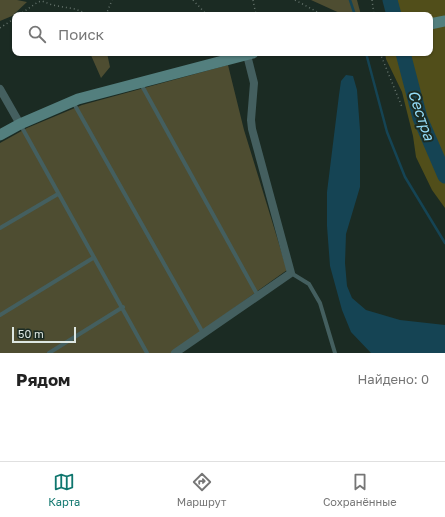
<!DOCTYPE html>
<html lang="ru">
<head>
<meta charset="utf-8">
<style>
	body { margin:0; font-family:"Golos Text",sans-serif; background:#f6f6f6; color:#222 }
	.scale { position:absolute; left:12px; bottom:10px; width:64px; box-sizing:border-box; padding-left:4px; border:2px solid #dde7e2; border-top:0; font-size:11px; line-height:14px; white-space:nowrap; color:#dde7e2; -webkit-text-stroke:3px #1b2b23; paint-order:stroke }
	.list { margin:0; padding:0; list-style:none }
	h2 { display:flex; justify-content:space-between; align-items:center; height:52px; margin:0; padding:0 16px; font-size:17px }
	h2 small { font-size:13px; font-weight:400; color:#767676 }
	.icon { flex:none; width:22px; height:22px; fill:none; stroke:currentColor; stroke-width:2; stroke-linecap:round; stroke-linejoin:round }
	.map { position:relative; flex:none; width:445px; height:353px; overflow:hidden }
	.search { position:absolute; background:#fff; box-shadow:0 1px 3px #0004; left:12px; right:12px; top:12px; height:44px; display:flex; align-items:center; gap:10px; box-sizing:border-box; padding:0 14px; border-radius:8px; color:#767676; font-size:15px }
	.sheet { height:108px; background:#fff }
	nav { display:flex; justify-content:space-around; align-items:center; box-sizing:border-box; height:56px; border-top:1px solid #e0e0e0; background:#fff; font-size:11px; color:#767676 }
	nav a { display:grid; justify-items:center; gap:2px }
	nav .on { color:#0f766e }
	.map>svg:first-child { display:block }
	.green { fill:#4e4d31 }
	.forest { fill:#514e1a }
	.water { fill:#154454 }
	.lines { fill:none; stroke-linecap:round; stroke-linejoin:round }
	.stream { stroke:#154454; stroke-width:2.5 }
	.river { stroke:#154454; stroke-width:15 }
	.path { stroke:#65736c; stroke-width:1.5; stroke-dasharray:1 3; stroke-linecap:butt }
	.lane { stroke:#445f5f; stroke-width:4 }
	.street { stroke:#445f5f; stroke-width:8 }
	.secondary { stroke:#537f7e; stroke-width:11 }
	.labels { text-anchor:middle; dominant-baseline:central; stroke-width:4; stroke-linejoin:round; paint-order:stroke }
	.water-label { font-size:15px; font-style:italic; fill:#94dbf7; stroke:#1b2b23 }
</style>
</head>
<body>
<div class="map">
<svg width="445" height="353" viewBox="0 0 445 353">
	<rect width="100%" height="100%" fill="#1b2b23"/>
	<path class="green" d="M0 0H17L27 2 12 16 0 21Z
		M311 0H357L361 15H344Z
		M90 53H107L110 67 101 78Z
		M228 65 244 130 287 270 171 353H0V143L27 128 82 105Z"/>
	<path class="forest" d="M390 0H445V208L432 190 416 157 413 136 402 92 386 59 385 53H430V15H392Z"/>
	<path class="water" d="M346 75 353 76 357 90 360 130V187L346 234 345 263 347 286 352 298 366 310 400 320 445 325V353H371L351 332 342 310 330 266 327 226V192L339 95 341 81Z"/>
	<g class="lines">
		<path class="stream" d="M350 0 355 15
			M366 53 387 132 405 177 445 243"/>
		<path class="river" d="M390 0 394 15
			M403 53 420 118 445 176"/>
		<path class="path" d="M193 0 207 15
			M253 0 256 15
			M295 0 323 15
			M372 0 374 15
			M19 15 38 2 42 1 52 5 75 9 90 15
			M106 15 112 0
			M0 28 15 18
			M380 53 402 107"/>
		<path class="lane" d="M141 84 258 296
			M73 102 203 333
			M20 124 147 353
			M0 228 58 194
			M291 273 309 284 320 303 335 353
			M0 315 93 258
			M49 353 123 307"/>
		<path class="street" d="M0 89 20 124
			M175 353 291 273 252 129 251 120 254 83 247 55"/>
		<path class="secondary" d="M430 24 445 21
			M0 135 20 124 78 99 253 53"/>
	</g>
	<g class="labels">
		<g class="water-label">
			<text transform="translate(422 115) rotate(71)">Сестра</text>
		</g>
	</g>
</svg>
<div class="scale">50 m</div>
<div class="search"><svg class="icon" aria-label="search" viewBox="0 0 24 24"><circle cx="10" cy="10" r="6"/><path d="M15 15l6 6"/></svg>Поиск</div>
</div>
<section class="sheet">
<h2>Рядом<small>Найдено: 0</small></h2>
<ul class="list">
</ul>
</section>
<nav>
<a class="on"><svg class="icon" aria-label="map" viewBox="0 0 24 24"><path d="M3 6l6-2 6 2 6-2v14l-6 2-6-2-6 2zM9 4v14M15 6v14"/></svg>Карта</a>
<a><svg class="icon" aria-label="directions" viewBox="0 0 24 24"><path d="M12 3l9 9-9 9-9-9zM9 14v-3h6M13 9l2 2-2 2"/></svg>Маршрут</a>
<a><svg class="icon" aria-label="saved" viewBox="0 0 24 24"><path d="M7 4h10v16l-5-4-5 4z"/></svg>Сохранённые</a>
</nav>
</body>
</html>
